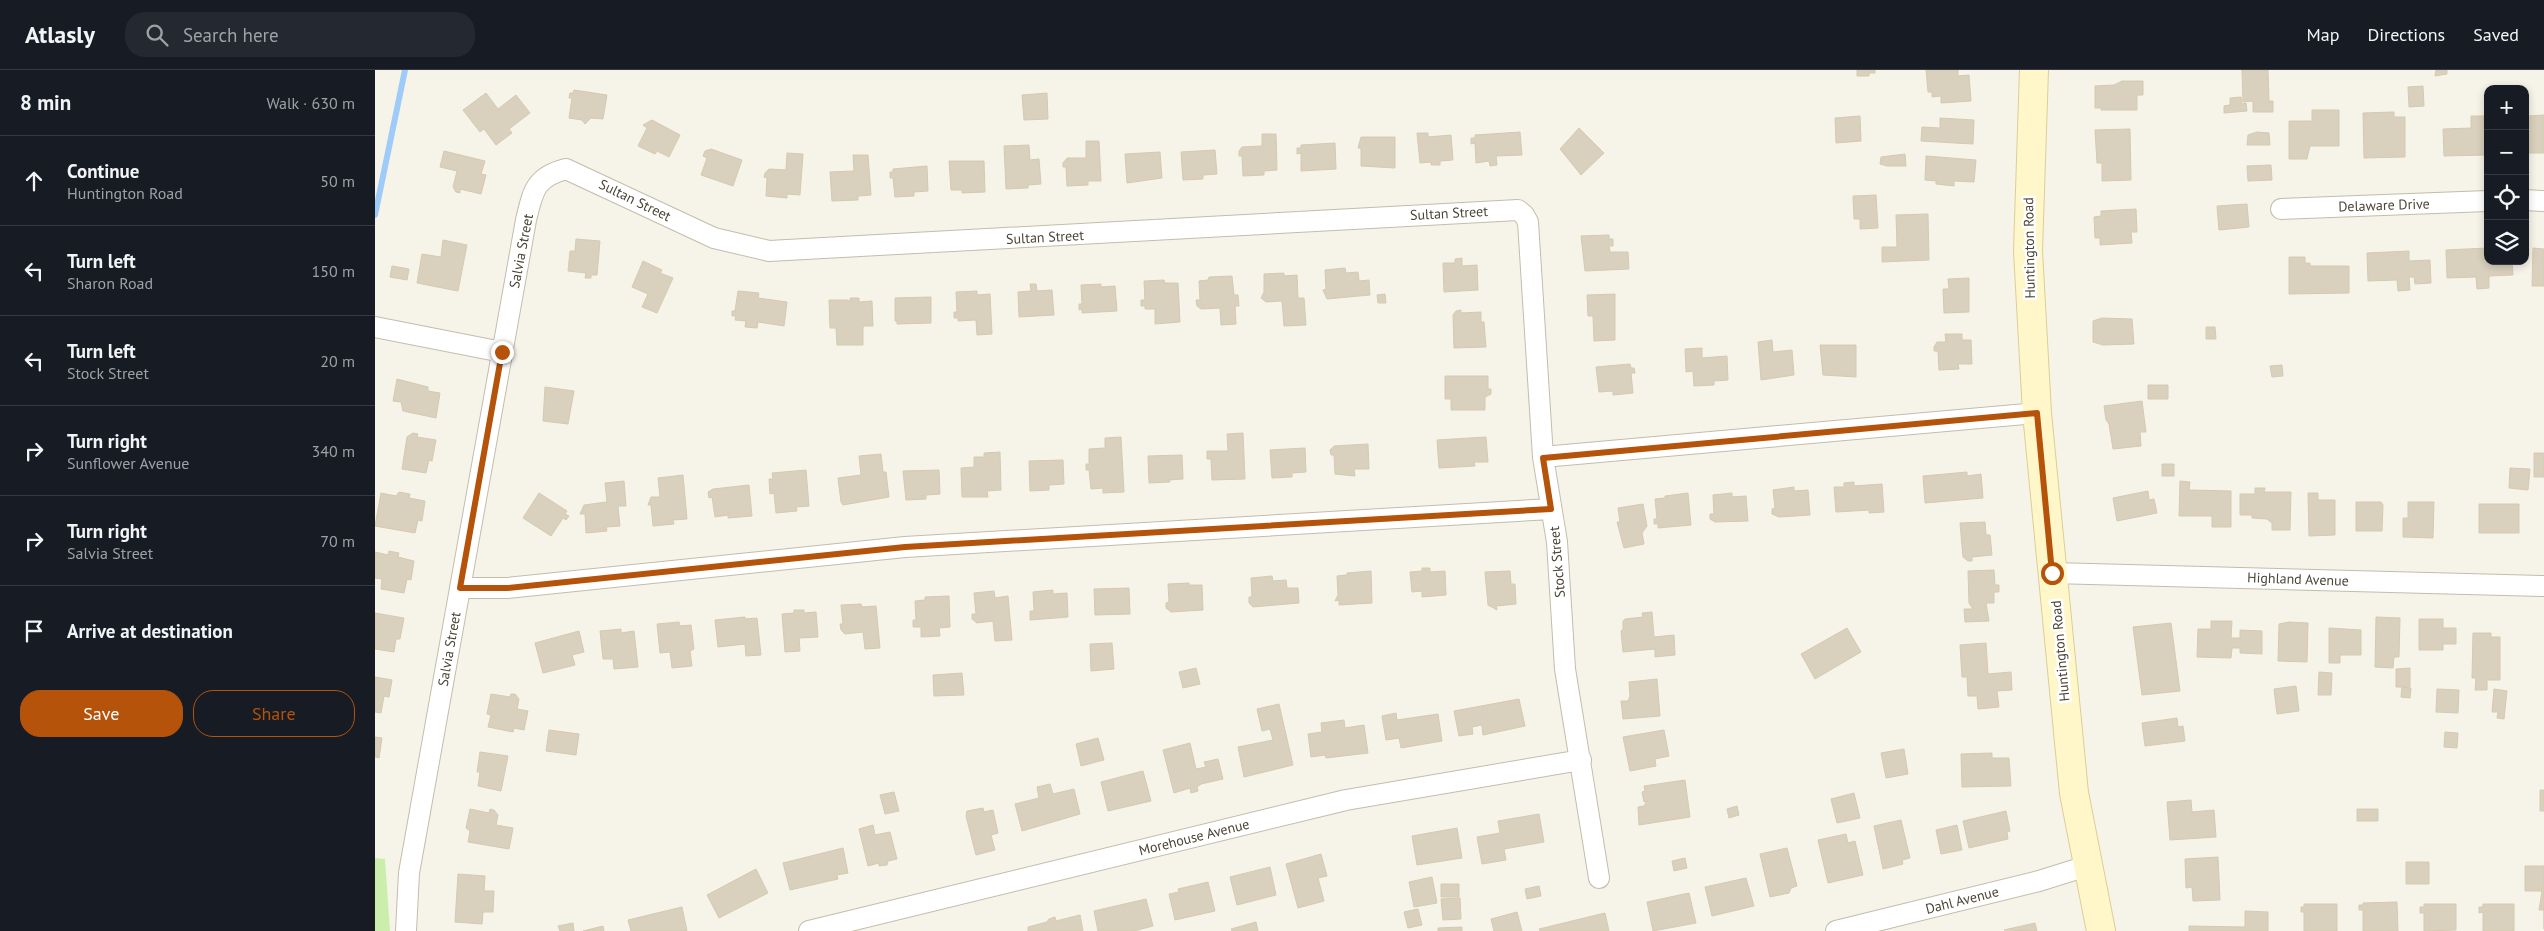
<!DOCTYPE html>
<html lang="en">
<head>
<meta charset="utf-8">
<style>
	body { margin:0; font-family:"PT Sans",sans-serif; background:#242831; color:#f1f3f6 }
	.controls { position:absolute; right:15px; top:15px; display:grid; overflow:hidden; border-radius:10px; box-shadow:0 2px 8px #0003 }
	.controls button { width:45px; height:45px; display:grid; place-items:center; padding:0; border:0; border-bottom:1px solid #363941; background:#171b24; color:#f1f3f6; font:25px sans-serif }
	.stop { position:absolute; width:15px; height:15px; margin:-11px; border:4px solid #b45309; border-radius:50%; background:#fff }
	.stop.end { background:#b45309; border-color:#fff; box-shadow:0 1px 5px #0008 }
	.list { margin:0; padding:0; list-style:none }
	h2 { display:flex; justify-content:space-between; align-items:center; height:65px; margin:0; padding:0 20px; font-size:21px }
	h2 small { font-size:16px; font-weight:400; color:#9ea1a6 }
	.list li { display:grid; grid-template-columns:32px 1fr auto; gap:15px; align-items:center; box-sizing:border-box; height:90px; padding:0 20px; border-top:1px solid #363941 }
	.list b { display:block; font-size:19px; white-space:nowrap }
	.list p { margin:0; font-size:16px; white-space:nowrap; color:#9ea1a6 }
	.list em { font-size:16px; font-style:normal; color:#9ea1a6 }
	.actions { display:flex; gap:10px; padding:15px 20px }
	.actions a { flex:1; padding:11px 0; border:1px solid #b45309; border-radius:20px; text-align:center; font-size:18px; color:#b45309 }
	.actions .main { background:#b45309; color:#fff }
	.icon { flex:none; width:28px; height:28px; fill:none; stroke:currentColor; stroke-width:2; stroke-linecap:round; stroke-linejoin:round }
	.map { position:relative; flex:none; width:2169px; height:861px; overflow:hidden }
	header { display:flex; align-items:center; gap:30px; box-sizing:border-box; height:70px; padding:0 25px; background:#171b24; border-bottom:1px solid #363941 }
	header strong { font-size:24px }
	nav { display:flex; gap:28px; margin-inline-start:auto; font-size:18px }
	.search { width:350px; height:45px; background:#242831; display:flex; align-items:center; gap:12px; box-sizing:border-box; padding:0 18px; border-radius:20px; color:#9ea1a6; font-size:19px }
	main { display:flex }
	aside { flex:1; background:#171b24 }
	.map>svg:first-child { display:block }
	.green { fill:#cbeead }
	.lines { fill:none; stroke-linecap:round; stroke-linejoin:round }
	.stream { stroke:#9fcbf8; stroke-width:6 }
	.building { fill:#d9d1bd; stroke:#d5caaf }
	.minor-casing { stroke:#c3bdaa; stroke-width:22 }
	.secondary-casing { stroke:#dbcf94; stroke-width:30 }
	.minor { stroke:#fff; stroke-width:20 }
	.secondary { stroke:#fff7ca; stroke-width:28 }
	.route { stroke:#b45309; stroke-width:6 }
	.labels { text-anchor:middle; dominant-baseline:central; stroke-width:5; stroke-linejoin:round; paint-order:stroke }
	.street-label { font-size:14px; fill:#4b4536; stroke:#fff }
</style>
</head>
<body>
<header>
<strong>Atlasly</strong>
<div class="search"><svg class="icon" aria-label="search" viewBox="0 0 24 24"><circle cx="10" cy="10" r="6"/><path d="M15 15l6 6"/></svg>Search here</div>
<nav><a>Map</a><a>Directions</a><a>Saved</a></nav>
</header>
<main>
<aside>
<h2>8 min<small>Walk · 630 m</small></h2>
<ul class="list">
<li><svg class="icon" aria-label="ahead" viewBox="0 0 24 24"><path d="M12 20V5M6 11l6-6 6 6"/></svg><div><b>Continue</b><p>Huntington Road</p></div><em>50 m</em></li>
<li><svg class="icon" aria-label="left" viewBox="0 0 24 24"><path d="M17 20v-9H6M10 6l-5 5 5 5"/></svg><div><b>Turn left</b><p>Sharon Road</p></div><em>150 m</em></li>
<li><svg class="icon" aria-label="left" viewBox="0 0 24 24"><path d="M17 20v-9H6M10 6l-5 5 5 5"/></svg><div><b>Turn left</b><p>Stock Street</p></div><em>20 m</em></li>
<li><svg class="icon" aria-label="right" viewBox="0 0 24 24"><path d="M7 20v-9h11M14 6l5 5-5 5"/></svg><div><b>Turn right</b><p>Sunflower Avenue</p></div><em>340 m</em></li>
<li><svg class="icon" aria-label="right" viewBox="0 0 24 24"><path d="M7 20v-9h11M14 6l5 5-5 5"/></svg><div><b>Turn right</b><p>Salvia Street</p></div><em>70 m</em></li>
<li><svg class="icon" aria-label="arrive" viewBox="0 0 24 24"><path d="M6 21V4h12l-3 4 3 4H6"/></svg><div><b>Arrive at destination</b></div></li>
</ul>
<div class="actions"><a class="main">Save</a><a>Share</a></div>
</aside>
<div class="map">
<svg width="2169" height="861" viewBox="0 0 2169 861">
	<rect width="100%" height="100%" fill="#f6f3e9"/>
	<path class="green" d="M0 788 10 789 15 861H0Z"/>
	<g class="lines">
		<path class="stream" d="M0 145 30 0"/>
	</g>
	<path class="building" d="M1482 0H1500V3H1494V6H1482Z
		M1551 0H1583V6L1594 5 1596 31 1566 33V26L1557 27V22H1553Z
		M1867 0H1893L1894 31H1898V42H1878V31L1868 32Z
		M2061 0H2072V4L2060 6Z
		M1747 11H1768V25H1762V40H1726V38H1720V16L1739 15Z
		M2048 16 2049 36 2034 37 2033 17Z
		M199 20 232 25 228 49 216 48 210 54 207 50 194 48 197 28H194L195 23H198Z
		M111 23 123 39 141 25 155 43 134 59 137 63 121 75 109 59 105 62 88 40Z
		M672 23 673 49 649 50 647 25Z
		M1866 27 1867 34 1871 33 1872 41 1849 43V36L1855 35V28Z
		M1937 40H1964V76H1935L1932 89H1914V51H1937Z
		M2019 42V47H2030V87L1989 88 1988 43Z
		M2169 45V83H2154L2153 46Z
		M1485 46 1486 71 1461 73 1460 48Z
		M2096 46H2109L2110 85 2069 86 2068 59 2096 58Z
		M1565 48 1599 50 1598 74 1546 71 1547 57 1565 58Z
		M277 50 305 65 294 87 282 81 280 84 263 76 272 58 268 55Z
		M1204 58 1229 83 1206 105 1185 79Z
		M1755 59 1756 110 1727 111V93H1722L1720 60Z
		M1145 62 1147 85 1121 86 1122 95 1115 96 1114 91 1101 93 1100 73 1096 74V68H1100V65Z
		M1882 62 1894 63 1895 75H1872L1873 65Z
		M1042 63H1053V67L1076 65 1078 90 1065 91V95H1056V92L1045 93Z
		M887 64H901L902 100 889 101V105L868 106 867 86H864V81L867 77 887 76Z
		M986 67H1020V98L986 96V78H983Z
		M711 71H724L726 111H713V115L692 116 691 97H688V93L692 88H711Z
		M960 73 961 99 926 101V83L922 84V78H926V75Z
		M654 75 655 90 664 89 666 114 653 115V118L631 119 629 76Z
		M336 79 367 90 358 116 326 105 332 88 328 86 330 81Z
		M840 80 842 104 828 105V109L808 110 806 82Z
		M69 81 110 91 106 104 111 105 106 124 85 119V123L81 122 78 117 82 101 65 97Z
		M785 82 787 108 752 113 750 84Z
		M412 83 428 84 425 125 412 124V128L391 126 392 108 389 107 390 103 394 99 411 100Z
		M1530 84 1531 96H1512L1505 94 1506 87Z
		M478 85H493L496 125 483 126V130L457 131 455 102 479 101Z
		M1551 86 1601 90 1599 112 1579 111V116L1561 114V111L1550 110Z
		M574 91H609L610 122 587 123V120H576Z
		M1896 95 1897 110 1873 111 1872 96Z
		M552 96 553 121 539 122V126L520 127 518 108H515V102H518V99Z
		M1501 125 1503 158 1485 159V149H1479L1478 126Z
		M1872 134 1874 157 1844 160 1842 136Z
		M1761 139 1762 162H1756L1757 173 1725 175V168H1720L1719 147 1726 146V141Z
		M1553 144 1554 190 1507 192V177H1522L1521 145Z
		M1234 165V169H1238V176H1234L1235 182H1253L1254 199 1210 201 1206 166Z
		M201 169 225 171 222 205H216V208H210L211 203 193 201 195 181H200Z
		M68 170 92 175 83 221 42 213 47 184 66 187Z
		M2112 178 2113 191H2137L2138 205 2114 206V218L2102 219 2101 207 2072 208 2071 180Z
		M2158 178 2169 179V216H2157Z
		M2034 181V191L2055 190 2056 213 2040 214 2039 207H2034L2035 220 2023 221 2022 210 1993 211 1992 183Z
		M1914 187H1930V193H1935V196H1974V223L1914 224Z
		M1087 188V196L1102 195 1103 220 1069 222 1068 193H1080V189Z
		M268 191 287 200 285 203 298 208 282 243 267 237 273 224 257 217Z
		M17 196 34 199 32 210 15 207Z
		M970 198 971 203 983 202 984 211 994 210 995 225 952 229 948 220 951 219 950 200Z
		M909 203V206L922 205 923 228H929L931 255 909 256 907 231 891 232 886 228 889 222V204Z
		M857 206 859 225H863L864 236H860L861 254 846 255 845 238 826 239 822 236 821 230H825L824 211 833 210 834 207Z
		M1594 208V242L1569 243 1568 219H1574L1573 209Z
		M789 210 790 213H803L805 252 780 254V239H770V236H766V230H770L769 211Z
		M655 214H661L662 221 677 220 679 245 644 247 643 222 656 221Z
		M726 214V217L740 216 742 241 707 243V239L704 240V234H707L706 215Z
		M363 221 384 223 383 228 412 232 409 256 383 252 382 258 370 257 371 251 360 250 361 246H357V241H360Z
		M602 221V225L615 224 617 264 602 265 601 250 583 251V248H579V242H582L581 222Z
		M1010 224 1011 233H1003L1002 225Z
		M1240 224V270L1219 271 1218 246H1213L1212 225Z
		M556 227V253L522 254V251H520V228Z
		M475 228H484V232L497 231 498 256H488V275H462L461 258H455L454 230H473L475 232Z
		M1086 240V243L1106 242V252H1109L1111 277 1079 278 1078 245 1081 241Z
		M1727 248 1757 249 1759 274 1728 275 1718 272V251Z
		M1831 257H1840L1841 269H1831Z
		M1570 264H1587V270H1596L1597 294H1583L1584 299 1564 300 1563 281H1559V277L1562 272H1571Z
		M1397 270 1398 282 1417 280 1419 305 1386 310 1383 272Z
		M1445 275H1481V307L1448 305Z
		M1327 278V288L1352 286 1353 310 1339 311V315L1319 316 1318 301 1311 302 1310 279Z
		M1255 294 1256 298H1259L1260 303H1256L1258 323 1238 325V321L1224 322 1221 297Z
		M1907 295 1908 306 1897 307 1895 296Z
		M1070 306H1113V319H1116V324L1110 327V340H1076V329H1070Z
		M22 309 53 317V321L65 323 61 348 28 341 26 332 18 331Z
		M1773 315H1793V329H1773Z
		M170 317 199 321 193 354 168 351Z
		M1767 331 1771 362H1765L1766 376 1738 379 1734 354 1731 350 1729 336Z
		M38 363 43 364 42 367 61 370 57 391 54 390 51 403 27 399 32 367Z
		M868 363 870 409 837 410 836 389H832V381H853L852 364Z
		M746 367 749 422 728 423V418L716 419 714 400H711V394H714V379L730 378V368Z
		M1111 367 1113 392H1099L1100 396 1064 398 1062 370Z
		M993 374 994 399H979L980 406 960 404 959 385H956L955 380 959 376Z
		M930 378 931 402 917 403V407L897 408 895 380Z
		M625 382 626 420 612 421 613 427H587L586 398 599 397V387H609V383Z
		M2159 383H2169V407H2159Z
		M506 384 508 402H511L514 427 468 435 466 432 463 408 486 405 484 386Z
		M807 385 808 409 794 410 795 412 774 413 773 386Z
		M688 390 689 414 674 415V420L655 421 654 391Z
		M1787 394H1799V406H1787Z
		M2135 398 2155 399 2153 420 2134 418Z
		M431 400 434 436 421 437 422 441 401 443 399 423 395 424 394 409H398L397 403Z
		M564 400 565 424 551 425V429L531 430 528 401Z
		M1592 402V406L1606 404 1608 428 1550 433 1548 406Z
		M308 405 312 449 298 450 299 454 278 456 276 435H273L276 427H285L283 408Z
		M249 411 251 436H243L245 456 231 457 232 461 211 463 210 444H205L209 435 232 432 230 413Z
		M1805 411 1815 412 1814 420 1856 421V457H1837V446H1804Z
		M1479 412V416L1507 414 1509 442 1494 443V440L1461 442 1459 417H1469V413Z
		M374 415 377 446 353 448V445L340 447 337 427 334 428 333 422 338 419Z
		M1419 417V421L1433 420 1435 445 1404 447 1397 444V439L1400 438 1398 420Z
		M1880 418H1890L1889 422H1916L1915 460H1897V453L1892 449 1877 448V445H1865V424H1880Z
		M1773 421 1774 430 1779 429 1782 443 1742 451 1738 428Z
		M24 422 35 424 34 428 50 431 47 451 43 450 40 463 0 456 6 423 21 426Z
		M164 423 192 441 190 444 194 446 191 450 188 448 176 466 148 448Z
		M1313 423 1316 455 1283 458V454H1279V449H1282L1280 429 1290 428V426Z
		M1357 423V427L1371 426 1373 451 1340 452 1335 449V444H1339L1338 425Z
		M1933 423H1943V430H1960V465L1934 466Z
		M1981 432H2006L2008 435 2007 461H1981Z
		M2033 432H2059L2058 468 2028 467V448H2033Z
		M1268 434 1272 456 1267 463 1269 474 1249 478 1242 452H1245L1243 438Z
		M2104 434H2144V463H2104Z
		M1610 452 1611 465H1615L1617 485 1597 487V491H1593L1588 487 1585 453Z
		M14 481 24 483 23 487 39 491 36 510 32 509 29 523 6 519 7 509 0 508V482L13 485Z
		M1047 498H1055V502L1070 501 1071 525 1047 527V521L1037 522 1035 502 1047 501Z
		M1619 500 1620 515H1624V522H1619V533H1611L1614 551 1590 552 1589 539H1598L1594 533 1593 501Z
		M996 501 997 533 964 535V530L960 531 963 525 962 506 972 505V503Z
		M1135 501 1136 514H1140L1141 534 1121 536 1122 540 1113 535 1110 502Z
		M897 506 898 511 911 510 912 518H923L924 533 878 537 874 533V527H877L876 508Z
		M814 513V515H827L828 540 796 542 791 538V533L794 532 793 514Z
		M754 518 755 544 720 545 719 519Z
		M678 520V524L692 523 693 547 655 550V541H659L658 522Z
		M619 521 620 528 633 526 637 570 620 571 618 551 602 553 597 549V544H601L599 523Z
		M574 526 575 557 564 558 565 566 546 567V557H538V550H541L540 531 550 530V527Z
		M486 534 487 537 501 536 505 578 490 579 488 562 470 564 466 560 465 554H468L466 535Z
		M419 540H429V543L441 542 443 567 424 568 425 581 410 582 407 544 419 543Z
		M1277 542 1279 567 1299 565 1300 585 1280 587V579L1248 582 1246 561 1248 559V551L1250 549 1268 547 1267 543Z
		M0 543 29 548 25 569H21L19 582 0 579Z
		M370 547V549L382 548 386 585 371 586 370 574 343 577 340 550Z
		M2001 547 2025 548 2024 587H2019L2018 598 2000 597Z
		M2044 549H2068V558H2081V574H2068V580H2044Z
		M1836 551H1857L1856 568H1865V560L1887 561V584L1865 583V578H1857L1856 588 1822 587 1823 559H1836Z
		M304 552 305 556 316 555 319 579 315 581 317 596 297 598 295 582 285 583 282 554Z
		M1914 552 1933 553 1932 592 1903 591 1904 554Z
		M1796 553 1805 621 1767 625 1758 557Z
		M1472 558 1486 582 1440 609 1426 584Z
		M1954 558 1986 560V585H1965V593H1954Z
		M246 559V563L259 561 263 597 239 599 238 589H228L225 561Z
		M204 561 209 582 197 585 200 595 168 603 160 573Z
		M2098 563H2116V567H2125V610H2112V620H2100L2101 608H2097Z
		M737 573 739 599 716 601 715 574Z
		M1611 573 1613 604 1636 602 1637 620 1622 621 1624 637 1603 639 1602 626H1593L1592 607H1587L1585 575Z
		M821 598 825 614 808 618 804 602Z
		M2035 598V617H2021V599Z
		M1944 602 1957 603 1956 625H1943Z
		M587 603 589 625 559 626 558 605Z
		M0 607 17 610 14 627 9 626 6 643 0 642Z
		M1282 609 1285 646 1248 649 1246 631H1253L1255 626 1254 612Z
		M1921 616 1924 641 1902 644 1899 619Z
		M2027 617 2036 618 2035 628 2026 627Z
		M2062 619 2084 620 2083 643 2061 642Z
		M2119 619 2132 621 2129 649 2122 648 2123 642H2117Z
		M116 624 135 627 136 624H140L144 629 142 639 153 641 149 660 139 658 138 662 113 657 116 645 112 644Z
		M1144 629 1150 656 1108 665 1107 655 1097 657 1098 664 1084 666 1079 641Z
		M904 634 918 695 869 707 863 677 898 670 895 659 887 661 882 639Z
		M1021 643 1022 650 1063 644 1067 671 1026 678 1024 668 1011 670 1007 646Z
		M1802 648 1803 657 1808 656 1810 671 1770 676 1767 653Z
		M969 650 970 658 989 655 993 683 951 688 950 685 936 687 933 664 947 662 946 653Z
		M174 660 204 664 201 685 171 681Z
		M1289 660 1294 686 1280 689 1281 696 1255 701 1248 667Z
		M2070 662 2083 663 2082 678 2069 677Z
		M0 667 7 668 4 688 0 687Z
		M723 668 729 690 706 696 701 674Z
		M815 673 821 699 831 697 829 692 843 689 848 709 826 714 822 717 823 721 816 723 815 718 799 723 788 680Z
		M1529 679 1533 704 1511 708 1506 683Z
		M105 682 133 686 126 721 103 716 105 702H102Z
		M1617 683V688H1634L1636 716 1587 717 1586 684Z
		M768 701 776 731 733 741 726 712Z
		M1310 710 1315 747 1264 755 1263 737 1269 736 1272 731 1269 732 1267 722 1270 721 1269 716Z
		M675 714 678 724 699 719 705 744 647 761 640 734 664 728 662 717Z
		M2165 720H2169V741H2165Z
		M519 722 524 741 510 744 505 725Z
		M1479 723 1485 748 1462 753 1456 729Z
		M1816 730 1817 742 1839 740 1841 767 1795 770 1792 732Z
		M1362 736 1364 745 1354 748 1352 739Z
		M608 738 609 742 618 740 623 763 616 765 620 780 601 785 591 746 592 741Z
		M95 739 114 743 115 739 119 740 123 745 121 755 138 758 134 779 93 772 95 761 91 758Z
		M1982 739H2003V751H1982Z
		M1631 741 1635 761 1632 762 1633 769 1594 778 1588 751Z
		M1164 744 1169 772 1129 779 1131 790 1107 794 1102 767 1125 763 1123 751Z
		M1526 750 1535 788 1527 790 1528 794 1508 799 1499 756Z
		M498 755 500 765 515 762 522 789 513 791 512 795 504 796V793L493 796 484 759Z
		M1582 755 1587 780 1566 784 1561 760Z
		M1082 758 1087 788 1042 795 1037 766Z
		M1471 764 1473 773 1480 771 1488 805 1453 813 1443 770Z
		M468 778 473 803 462 805 463 809 415 820 408 793Z
		M1412 778 1422 816 1416 818 1414 823 1395 827 1385 784Z
		M946 784 952 806 943 808 949 831 923 838 911 794Z
		M1843 787 1845 830 1818 831 1817 817 1811 818 1810 789Z
		M1310 788 1312 798 1299 801 1297 791Z
		M2031 792H2054V814H2031Z
		M2150 796H2169V859V840H2164L2167 821H2150Z
		M895 797 901 825 862 835 855 807Z
		M381 799 393 823 344 848 332 825Z
		M83 804 110 806 109 821H119L118 842H108L107 854 80 852Z
		M1057 807 1062 833 1039 837 1034 812Z
		M1371 808 1379 836 1337 846 1330 817Z
		M833 812 840 841 800 850 794 824 804 822 803 819Z
		M1066 814H1084V827H1066Z
		M1164 816 1166 826 1152 829 1150 819Z
		M1314 823 1321 853 1278 861 1272 832Z
		M1085 828 1086 849 1068 850 1066 829Z
		M771 829 778 856 759 861H723L719 841Z
		M2022 832 2023 861H1988V840H1984V835H1988V833Z
		M1929 834H1962V861H1929V842H1926V837H1929Z
		M2049 834H2081V860L2049 861V843H2045V837H2049Z
		M2108 834H2139V861H2108V842L2104 843V837H2108Z
		M307 837 312 861H256L253 850Z
		M1043 839 1047 855 1033 858 1029 842Z
		M1870 841 1893 842V861H1814V856L1870 857Z
		M1142 842 1147 861H1119L1116 849Z
		M1230 843 1234 861H1165L1164 859Z
		M705 845 708 861H653V857L672 852 674 849 680 847 681 851Z
		M881 852 883 861H857L856 859Z
		M198 853 199 861H185L183 856Z
		M1660 853 1662 861 1629 860Z
		M228 856 229 861H208Z
		M1087 857V861H1063V858Z"/>
	<g class="lines">
		<defs>
			<path id="minor" d="M2150 130 2169 131
				M1906 139 2113 131
				M0 257 127 282
				M1168 387 1662 343
				M1677 503 2169 516
				M85 518H132L530 477 1176 439
				M31 861 34 803 151 150C158 121 160 107 191 99L339 168 394 181 1143 140 1149 145 1153 152 1168 387 1182 472 1190 599 1224 808
				M434 861 971 730 1206 690
				M1461 861 1664 811 1712 796"/>
			<path id="secondary" d="M1659 0 1653 181 1662 343 1699 723 1726 861"/>
		</defs>
		<use href="#minor" class="minor-casing"/>
		<use href="#secondary" class="secondary-casing"/>
		<use href="#minor" class="minor"/>
		<use href="#secondary" class="secondary"/>
	</g>
	<g class="lines">
		<path class="route" d="M127 282 85 518H132L530 477 1176 439 1168 388 1662 343 1677 503"/>
	</g>
	<g class="labels">
		<g class="street-label">
			<text transform="translate(260 130) rotate(26)">Sultan Street</text>
			<text transform="translate(2009 135) rotate(-2)">Delaware Drive</text>
			<text transform="translate(1074 143) rotate(-3)">Sultan Street</text>
			<text transform="translate(670 167) rotate(-3)">Sultan Street</text>
			<text transform="translate(1654 178) rotate(-91)">Huntington Road</text>
			<text transform="translate(146 181) rotate(-79)">Salvia Street</text>
			<text transform="translate(1182 492) rotate(-95)">Stock Street</text>
			<text transform="translate(1923 509) rotate(2)">Highland Avenue</text>
			<text transform="translate(74 579) rotate(-80)">Salvia Street</text>
			<text transform="translate(1685 581) rotate(-95)">Huntington Road</text>
			<text transform="translate(819 767) rotate(-14)">Morehouse Avenue</text>
			<text transform="translate(1587 830) rotate(-14)">Dahl Avenue</text>
		</g>
	</g>
</svg>
<div class="controls">
<button>+</button>
<button>−</button>
<button><svg class="icon" aria-label="locate" viewBox="0 0 24 24"><circle cx="12" cy="12" r="6"/><path d="M12 2v4M12 18v4M2 12h4M18 12h4"/></svg></button>
<button><svg class="icon" aria-label="layers" viewBox="0 0 24 24"><path d="M12 4l9 5-9 5-9-5zM3 14l9 5 9-5"/></svg></button>
</div>
<div class="stop" style="left:1677px;top:503px"></div>
<div class="stop end" style="left:127px;top:282px"></div>
</div>
</main>
</body>
</html>
